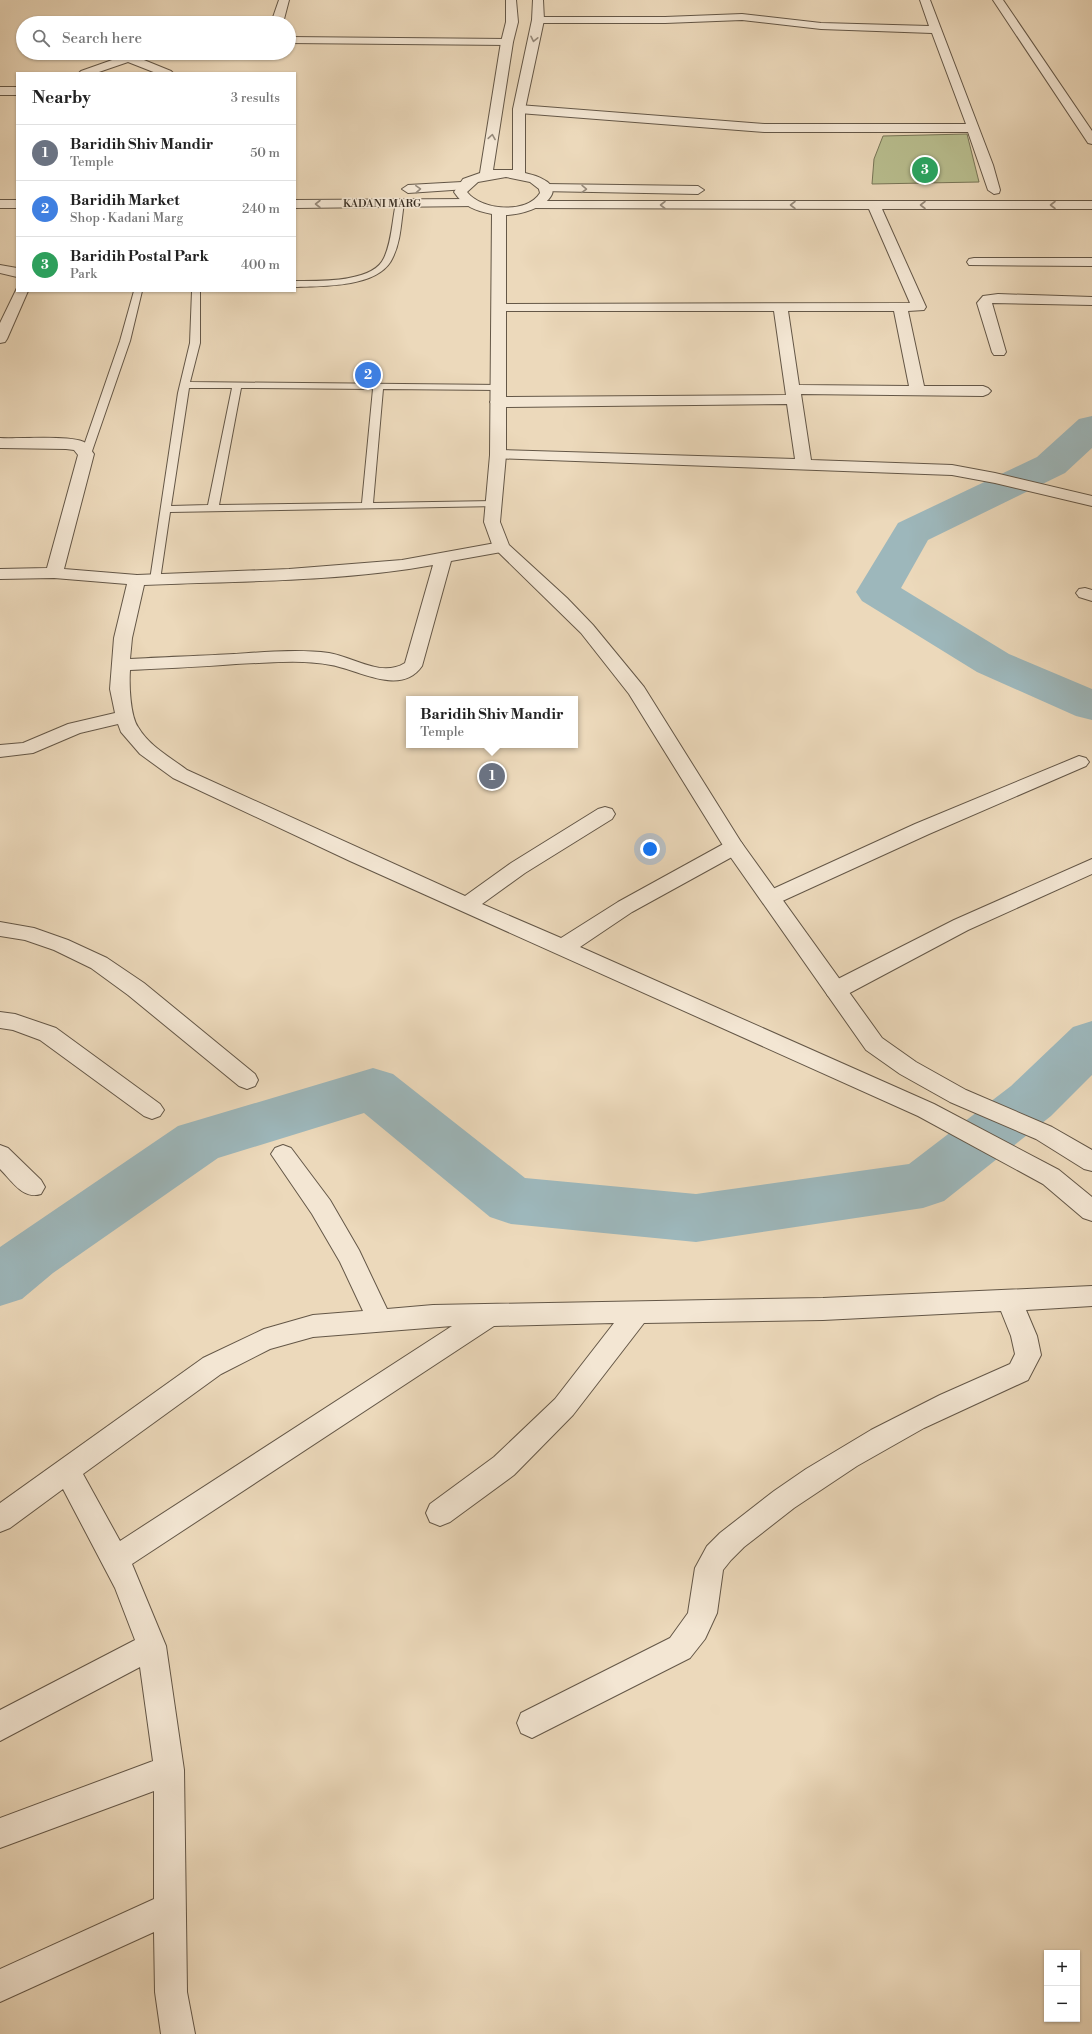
<!DOCTYPE html>
<html lang="en">
<head>
<meta charset="utf-8">
<style>
	body { margin:0; font-family:"Libre Bodoni",serif; background:#f6f6f6; color:#222 }
	.controls { position:absolute; right:12px; bottom:12px; display:grid; overflow:hidden; border-radius:0px; box-shadow:0 1px 3px #0004 }
	.controls button { width:36px; height:36px; display:grid; place-items:center; padding:0; border:0; border-bottom:1px solid #e0e0e0; background:#fff; color:#222; font:20px sans-serif }
	.you { position:absolute; left:650px; top:849px; width:14px; height:14px; margin:-10px; border:3px solid #fff; border-radius:50%; background:#1a73e8; box-shadow:0 0 0 6px #1a73e833 }
	.badge { display:grid; place-items:center; width:26px; height:26px; border-radius:50%; background:#db2777; color:#fff; font-size:13px; font-weight:700 }
	.pin { position:absolute; translate:-50% -50%; border:2px solid #fff; box-shadow:0 1px 4px #0006 }
	.popup { position:absolute; left:406px; top:696px; width:172px; height:52px; box-sizing:border-box; display:grid; place-content:center; border-radius:0px; background:#fff; filter:drop-shadow(0 1px 3px #0005); font-size:13px; white-space:nowrap; color:#767676 }
	.popup b { font-size:15px; color:#222 }
	.popup::after { content:''; position:absolute; left:50%; top:100%; margin-left:-8px; border:8px solid transparent; border-top-color:#fff }
	.list { margin:0; padding:0; list-style:none }
	h2 { display:flex; justify-content:space-between; align-items:center; height:52px; margin:0; padding:0 16px; font-size:17px }
	h2 small { font-size:13px; font-weight:400; color:#767676 }
	.list li { display:grid; grid-template-columns:26px 1fr auto; gap:12px; align-items:center; box-sizing:border-box; height:56px; padding:0 16px; border-top:1px solid #e0e0e0 }
	.list b { display:block; font-size:15px; white-space:nowrap }
	.list p { margin:0; font-size:13px; white-space:nowrap; color:#767676 }
	.list em { font-size:13px; font-style:normal; color:#767676 }
	.icon { flex:none; width:22px; height:22px; fill:none; stroke:currentColor; stroke-width:2; stroke-linecap:round; stroke-linejoin:round }
	.map { position:relative; flex:none; width:1092px; height:2034px; overflow:hidden }
	.search { position:absolute; background:#fff; box-shadow:0 1px 3px #0004; left:16px; top:16px; width:280px; height:44px; display:flex; align-items:center; gap:10px; box-sizing:border-box; padding:0 14px; border-radius:22px; color:#767676; font-size:15px }
	.panel { position:absolute; background:#fff; box-shadow:0 1px 3px #0004; left:16px; top:72px; width:280px; height:220px; border-radius:0px }
	.map>svg:first-child { display:block }
	.green { fill:#b9bf90; stroke:#787658 }
	.lines { fill:none; stroke-linecap:round; stroke-linejoin:round }
	.river { fill:#9db7bb; fill-rule:evenodd }
	.service-casing { stroke:#645747; stroke-width:2 }
	.minor-casing { stroke:#645747; stroke-width:2 }
	.tertiary-casing { stroke:#645747; stroke-width:2 }
	.service { fill:#f3e6d3; fill-rule:evenodd }
	.minor { fill:#f3e6d3; fill-rule:evenodd }
	.tertiary { fill:#f3e6d3; fill-rule:evenodd }
	.oneway { stroke:#95897a }
	.labels { text-anchor:middle; dominant-baseline:central; stroke-width:3; stroke-linejoin:round; paint-order:stroke }
	.far-street-label { font-size:11px; fill:#372c20; stroke:#f3e6d3 }
</style>
</head>
<body>
<div class="map">
<svg width="1092" height="2034" viewBox="0 0 1092 2034">
	<rect width="100%" height="100%" fill="#ecd9bb"/>
	<filter id="stains"><feTurbulence type="fractalNoise" baseFrequency=".005" numOctaves="4"/><feColorMatrix values="0 0 0 0 .2 0 0 0 0 .09 0 0 0 0 .02 0 0 0 .5 -.17"/></filter>
	<radialGradient id="worn" r=".72"><stop offset=".6" stop-color="#630" stop-opacity="0"/><stop offset="1" stop-color="#630" stop-opacity=".3"/></radialGradient>
	<path class="green" d="M967 134 979 182 872 184 874 159 883 136Z"/>
	<g class="lines">
		<path class="river" d="M1092 416V448L1065 473 928 540 901 588 1009 654 1092 689V720L1076 716 977 672 862 601 856 592 898 523 1037 457 1079 419Z
			M1092 1021V1075L1051 1116 944 1201 923 1208 696 1242 511 1224 490 1217 364 1113 218 1158 53 1273 22 1299 0 1306V1247L178 1126 373 1068 393 1074 525 1178 696 1194 909 1164 1011 1086 1073 1027Z"/>
		<defs>
			<path id="service" d="M400 200 404 203C401 221 401 241 393 257 380 288 323 286 295 287V281C318 281 373 283 384 258 392 241 392 221 396 203Z
				M134 291H142L130 341 91 454 86 457 82 456 81 454 120 341Z
				M192 291H200V343L190 382 501 385 503 387 498 390 383 389 373 503 494 501 498 502 499 504 498 506 170 512 160 580 159 582H151L150 580 178 393 190 343ZM189 388H232L208 505 171 506ZM241 388 373 389 362 503 219 505Z"/>
			<path id="minor" d="M279 0H289L283 23H271Z
				M920 0H930L993 165 1000 190 999 193 994 194 988 190 968 132H764L519 113 513 109 519 105 764 124H966L932 33 821 29 742 20 665 23H538L532 20 538 17H665L742 14 821 23 929 26Z
				M993 0H1003L1092 131V144L1088 143Z
				M289 37 507 39 513 42 507 45 289 43Z
				M132 53H149L139 58 171 71 173 73H156L128 62 96 73H79L81 71Z
				M0 87H17V95H0Z
				M462 182 467 183 468 186 467 189 408 193 402 189 408 185Z
				M545 184 698 186 704 190 698 194 540 191 539 188Z
				M469 199 474 200 476 203 474 206 295 208V200Z
				M0 200H17V208H0Z
				M533 201H1092V209H882L926 307 924 310 908 311 924 386H983L988 388 991 391 988 394 983 396 801 394 811 460 952 465 995 473 1092 496V506L995 483 952 475 492 458 490 455 492 452 498 450 795 459 787 404 498 407 493 405 490 402 493 399 498 397 786 395 774 311H499L494 310 492 307 494 304 910 303 869 209 528 208 526 205ZM788 311H894L909 386 799 385Z
				M974 258H1092V266L969 265 967 262 969 259Z
				M0 265 17 268V277L0 273Z
				M17 288V291H28L7 339 5 342 0 343V323Z
				M998 294 1092 297V305L992 303 1006 352 1004 355H994L992 352 977 303 983 296Z
				M0 438C19 439 69 435 84 442 88 444 91 450 94 454L64 569 137 575 289 569 402 560 501 542 507 543 509 547 507 551 451 561 422 666C401 697 357 669 331 665 300 659 268 663 236 664 201 667 165 668 130 670 129 684 130 715 138 727 149 746 170 757 187 770L465 896 511 863 598 809 605 807 612 809 615 814 612 819 525 873 482 904 561 938 618 902 727 842 734 840 741 842 744 847 741 852 632 912 580 947 934 1104 1059 1170 1092 1197V1221L1083 1218 1043 1184 918 1116 350 861 173 778 140 754 121 732 118 724 80 733 33 753 0 757V745L23 743 68 724 115 713 110 689 114 638 127 584 54 578 0 579V569L47 568 78 455 74 450 66 449 0 448ZM433 565 405 663C381 678 354 657 329 653 298 649 266 652 234 654 200 656 165 657 130 659L132 638 144 585C240 581 338 582 433 565Z
				M1085 588 1092 590V601L1079 597 1076 593 1079 589Z
				M1079 756 1086 758 1089 762 1086 766 929 834 778 903 771 905 764 903 761 898 764 893 915 824Z
				M1092 859V874L968 930 844 996 836 998 828 996 825 990 828 984 954 920Z
				M0 922 34 928 68 940 107 958 144 983 255 1074 258 1080 255 1086 247 1089 239 1086 128 995 91 968 54 950 25 940 0 936Z
				M0 1012 15 1014 56 1028 160 1104 164 1110 160 1116 152 1119 144 1116 40 1040 13 1030 0 1028Z
				M0 1145 8 1148 41 1180 45 1187 41 1194C23 1200 12 1181 0 1169Z
				M283 1145 291 1148 330 1200 359 1250 387 1309 433 1305 823 1298 1092 1286V1306L1026 1310 1037 1336 1041 1355 1028 1380 924 1428 857 1466 794 1508 744 1547 731 1560 723 1570 717 1613 705 1639 690 1658 532 1738 521 1733 517 1723 521 1713 670 1638 688 1613 695 1568 707 1546 720 1533 774 1491 806 1469 871 1430 940 1395 1010 1364 1015 1354 1011 1336 1001 1311 823 1320 644 1323 573 1415 514 1475 450 1522 440 1526 430 1522 426 1513 430 1504 494 1457 555 1399 614 1323 494 1326 132 1564 166 1646 184 1770 187 1992 195 2034H161L155 1992 154 1932 0 2002V1969L154 1899V1791L0 1848V1818L153 1761 140 1667 0 1741V1710L135 1640 115 1588 63 1489 10 1528 0 1532V1503L203 1358 264 1329 313 1315 363 1311 340 1262 312 1214 271 1154 275 1148ZM452 1326 120 1541 83 1474 221 1374 270 1349 313 1337Z"/>
			<path id="tertiary" d="M506 0H516L518 22 513 42 493 170H513V109L532 20 533 0H543L544 20 525 109V173C581 186 540 214 506 215V455L500 522 509 545 567 598 593 625 644 687 741 842 882 1038 916 1062 966 1090 1052 1127 1092 1150V1171L1084 1169 1036 1139 950 1102 900 1074 866 1050 727 852 629 694 581 633 493 547 484 522 490 455 492 214C476 211 463 206 454 192L463 179 480 173 501 42 506 22ZM506 177 530 182 539 189 540 193C526 215 481 210 467 192L478 182Z"/>
		</defs>
		<use href="#service" class="service-casing"/>
		<use href="#minor" class="minor-casing"/>
		<use href="#tertiary" class="tertiary-casing"/>
		<use href="#service" class="service"/>
		<use href="#minor" class="minor"/>
		<use href="#tertiary" class="tertiary"/>
	</g>
	<defs><path id="oneway-chevron" d="M-2-3.5L2.5 0L-2 3.5" fill="none" stroke-width="1.6" stroke-linecap="round" stroke-linejoin="round"/></defs>
	<g class="oneway">
		<use href="#oneway-chevron" transform="translate(534 39) rotate(102)"/>
		<use href="#oneway-chevron" transform="translate(492 137) rotate(-81)"/>
		<use href="#oneway-chevron" transform="translate(418 189) rotate(-3)"/>
		<use href="#oneway-chevron" transform="translate(584 189) rotate(1)"/>
		<use href="#oneway-chevron" transform="translate(318 204) rotate(180)"/>
		<use href="#oneway-chevron" transform="translate(663 205) rotate(-180)"/>
		<use href="#oneway-chevron" transform="translate(793 205) rotate(-180)"/>
		<use href="#oneway-chevron" transform="translate(923 205) rotate(-180)"/>
		<use href="#oneway-chevron" transform="translate(1053 205) rotate(180)"/>
	</g>
	<g class="labels">
		<g class="far-street-label">
			<text x="382" y="204">KADANI MARG</text>
		</g>
	</g>
	<rect width="100%" height="100%" filter="url(#stains)"/>
	<rect width="100%" height="100%" fill="url(#worn)"/>
</svg>
<div class="controls">
<button>+</button>
<button>−</button>
</div>
<div class="you"></div>
<div class="pin badge" style="left:492px;top:776px;background:#6b7280">1</div>
<div class="popup"><b>Baridih Shiv Mandir</b>Temple</div>
<div class="pin badge" style="left:368px;top:375px;background:#3f7fe0">2</div>
<div class="pin badge" style="left:925px;top:170px;background:#2e9e5b">3</div>
<div class="search"><svg class="icon" aria-label="search" viewBox="0 0 24 24"><circle cx="10" cy="10" r="6"/><path d="M15 15l6 6"/></svg>Search here</div>
<section class="panel">
<h2>Nearby<small>3 results</small></h2>
<ul class="list">
<li><span class="badge" style="background:#6b7280">1</span><div><b>Baridih Shiv Mandir</b><p>Temple</p></div><em>50 m</em></li>
<li><span class="badge" style="background:#3f7fe0">2</span><div><b>Baridih Market</b><p>Shop · Kadani Marg</p></div><em>240 m</em></li>
<li><span class="badge" style="background:#2e9e5b">3</span><div><b>Baridih Postal Park</b><p>Park</p></div><em>400 m</em></li>
</ul>
</section>
</div>
</body>
</html>
